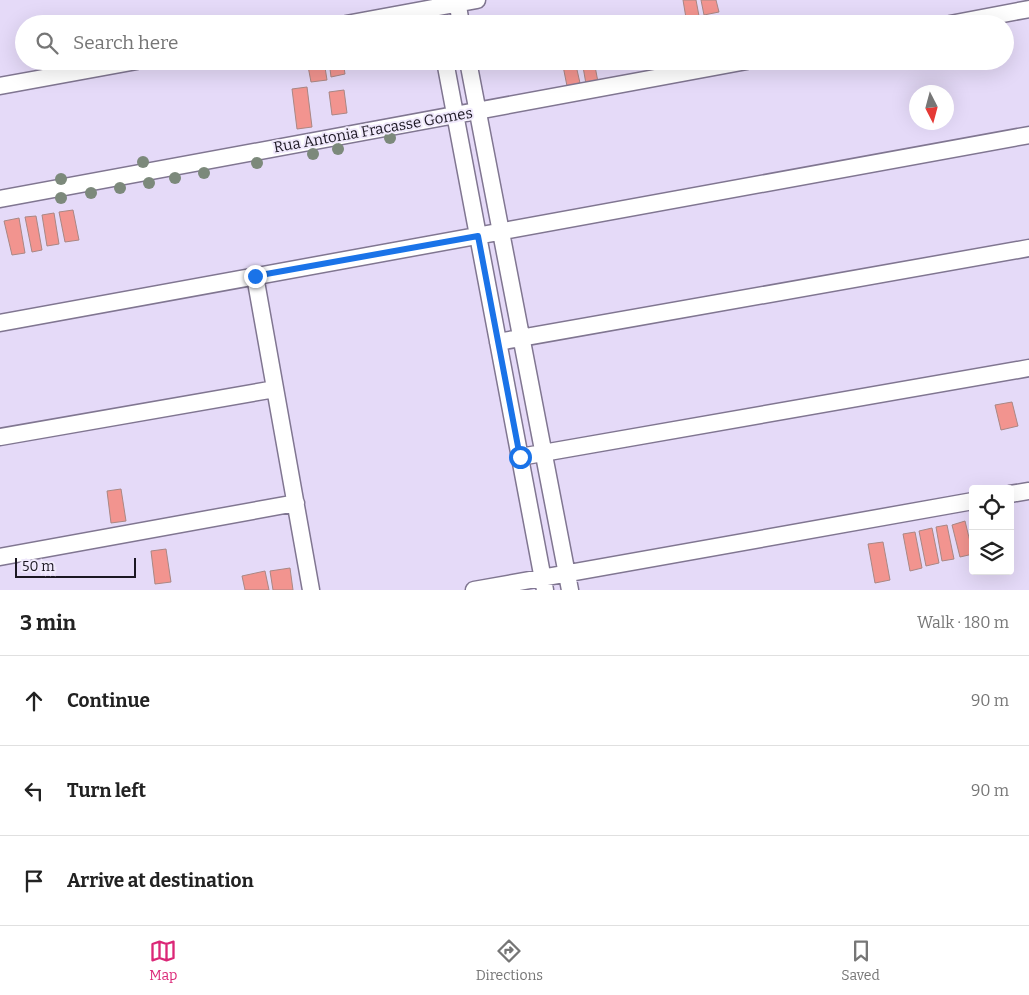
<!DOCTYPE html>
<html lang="en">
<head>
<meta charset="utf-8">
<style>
	body { margin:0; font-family:Bitter,serif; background:#f2f2f2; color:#222 }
	.controls { position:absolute; right:15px; bottom:15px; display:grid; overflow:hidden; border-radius:5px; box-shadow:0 5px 20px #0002 }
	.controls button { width:45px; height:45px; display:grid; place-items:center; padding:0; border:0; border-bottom:1px solid #e0e0e0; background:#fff; color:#222; font:25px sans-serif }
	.compass { position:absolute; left:909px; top:85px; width:45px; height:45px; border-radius:50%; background:#fff; box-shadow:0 5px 20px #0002; rotate:174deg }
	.scale { position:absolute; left:15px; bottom:12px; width:121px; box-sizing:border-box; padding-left:5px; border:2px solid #1b1722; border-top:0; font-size:14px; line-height:18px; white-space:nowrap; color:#1b1722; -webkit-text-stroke:4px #f0e9fc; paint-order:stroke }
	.stop { position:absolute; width:15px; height:15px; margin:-11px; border:4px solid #1a73e8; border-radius:50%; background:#fff }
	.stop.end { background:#1a73e8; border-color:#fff; box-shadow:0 1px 5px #0008 }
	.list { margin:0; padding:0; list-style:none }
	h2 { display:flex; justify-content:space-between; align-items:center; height:65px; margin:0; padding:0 20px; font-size:21px }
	h2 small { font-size:16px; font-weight:400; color:#767676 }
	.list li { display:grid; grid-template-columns:32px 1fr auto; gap:15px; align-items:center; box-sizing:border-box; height:90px; padding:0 20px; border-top:1px solid #e0e0e0 }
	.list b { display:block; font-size:19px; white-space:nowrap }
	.list em { font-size:16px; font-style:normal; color:#767676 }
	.icon { flex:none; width:28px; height:28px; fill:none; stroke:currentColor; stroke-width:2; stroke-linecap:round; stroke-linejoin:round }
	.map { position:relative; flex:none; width:1029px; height:590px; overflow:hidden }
	.search { position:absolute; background:#fff; box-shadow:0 5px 20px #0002; left:15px; right:15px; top:15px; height:55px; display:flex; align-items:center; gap:12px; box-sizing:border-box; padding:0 18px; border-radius:28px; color:#767676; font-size:19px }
	.sheet { height:335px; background:#fff }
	nav { display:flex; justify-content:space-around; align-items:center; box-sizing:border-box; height:70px; border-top:1px solid #e0e0e0; background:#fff; font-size:14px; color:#767676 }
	nav a { display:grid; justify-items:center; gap:2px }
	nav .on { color:#db2777 }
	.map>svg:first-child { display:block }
	.building { fill:#f2948f; stroke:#a98784 }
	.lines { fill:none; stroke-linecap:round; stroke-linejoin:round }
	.street-casing { stroke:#807691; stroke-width:19 }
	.street { stroke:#fff; stroke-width:16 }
	.tree { fill:#7c897b }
	.route { stroke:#1a73e8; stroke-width:6 }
	.labels { text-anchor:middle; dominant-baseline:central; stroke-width:4; stroke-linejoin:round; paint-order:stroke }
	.street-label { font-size:15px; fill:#1b1722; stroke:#f0e9fc }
</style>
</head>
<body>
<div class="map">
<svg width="1029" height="590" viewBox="0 0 1029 590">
	<rect width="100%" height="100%" fill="#e5daf8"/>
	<path class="building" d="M683 0H696L699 16 686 18Z
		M701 0H716L719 12 704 15Z
		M307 61H324L327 80 311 82Z
		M329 61H343L345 74 331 77Z
		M562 61H575L580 83 567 86Z
		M582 61H594L598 82 586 84Z
		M307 87 312 127 297 129 292 89Z
		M344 90 347 113 332 115 329 92Z
		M73 210 79 240 65 242 59 212Z
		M54 213 59 244 47 246 42 215Z
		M36 216 42 250 32 252 25 217Z
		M19 218 25 253 12 255 4 221Z
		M1012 402 1018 426 1001 430 995 405Z
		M121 489 126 521 111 523 107 491Z
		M965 521 973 554 960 557 952 525Z
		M947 525 954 559 942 561 936 527Z
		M932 528 939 563 926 566 919 531Z
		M915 532 922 568 910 571 903 534Z
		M883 542 890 580 875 583 868 544Z
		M166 549 171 582 155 584 151 551Z
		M290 568 293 590H273L270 571Z
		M265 571 269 590H245L242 576Z"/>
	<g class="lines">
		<defs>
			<path id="street" d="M457 0 461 24
				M346 24 477 0
				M950 24 1029 9
				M445 61 545 590
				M468 61 570 590
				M0 86 137 61
				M0 199 747 61
				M255 276 311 590
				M0 323 1029 135
				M498 342 1029 248
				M0 437 275 389
				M520 457 1029 368
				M1010 494 1029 491
				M0 557 296 503
				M474 590 973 501"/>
		</defs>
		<use href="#street" class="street-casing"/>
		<use href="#street" class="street"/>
	</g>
	<g class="tree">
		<circle cx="390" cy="138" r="6"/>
		<circle cx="338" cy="149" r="6"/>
		<circle cx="313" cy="154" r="6"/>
		<circle cx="143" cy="162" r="6"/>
		<circle cx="257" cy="163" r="6"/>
		<circle cx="204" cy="173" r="6"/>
		<circle cx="175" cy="178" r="6"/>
		<circle cx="61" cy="179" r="6"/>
		<circle cx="149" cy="183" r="6"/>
		<circle cx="120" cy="188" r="6"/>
		<circle cx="91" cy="193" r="6"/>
		<circle cx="61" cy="198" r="6"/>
	</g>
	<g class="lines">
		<path class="route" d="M255 276 478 236 520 457"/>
	</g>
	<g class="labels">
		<g class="street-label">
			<text transform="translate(373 130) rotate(-10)">Rua Antonia Fracasse Gomes</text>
		</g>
	</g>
</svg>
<div class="controls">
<button><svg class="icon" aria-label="locate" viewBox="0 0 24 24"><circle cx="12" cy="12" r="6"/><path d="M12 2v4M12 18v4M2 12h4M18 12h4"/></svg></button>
<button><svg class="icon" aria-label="layers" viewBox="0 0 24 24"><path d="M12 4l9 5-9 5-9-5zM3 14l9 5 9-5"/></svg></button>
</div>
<svg class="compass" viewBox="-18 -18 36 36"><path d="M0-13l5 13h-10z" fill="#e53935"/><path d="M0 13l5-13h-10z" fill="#767676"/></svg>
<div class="scale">50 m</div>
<div class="stop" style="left:520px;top:457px"></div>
<div class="stop end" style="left:255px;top:276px"></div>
<div class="search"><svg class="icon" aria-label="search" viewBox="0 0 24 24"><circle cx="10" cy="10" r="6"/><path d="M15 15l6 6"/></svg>Search here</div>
</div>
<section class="sheet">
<h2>3 min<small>Walk · 180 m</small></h2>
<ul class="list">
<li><svg class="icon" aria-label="ahead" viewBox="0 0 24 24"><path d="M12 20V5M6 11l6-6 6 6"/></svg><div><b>Continue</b></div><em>90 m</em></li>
<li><svg class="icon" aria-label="left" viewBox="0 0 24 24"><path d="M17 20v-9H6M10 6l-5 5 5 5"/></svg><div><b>Turn left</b></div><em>90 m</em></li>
<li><svg class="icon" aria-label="arrive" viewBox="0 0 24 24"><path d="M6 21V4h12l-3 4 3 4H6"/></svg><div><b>Arrive at destination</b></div></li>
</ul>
</section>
<nav>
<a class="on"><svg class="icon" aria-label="map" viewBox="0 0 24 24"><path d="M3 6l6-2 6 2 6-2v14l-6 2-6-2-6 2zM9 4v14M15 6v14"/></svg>Map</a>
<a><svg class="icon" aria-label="directions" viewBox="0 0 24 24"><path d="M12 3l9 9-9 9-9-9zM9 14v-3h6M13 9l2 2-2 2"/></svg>Directions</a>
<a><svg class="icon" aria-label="saved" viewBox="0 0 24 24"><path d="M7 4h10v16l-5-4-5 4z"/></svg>Saved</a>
</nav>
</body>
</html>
